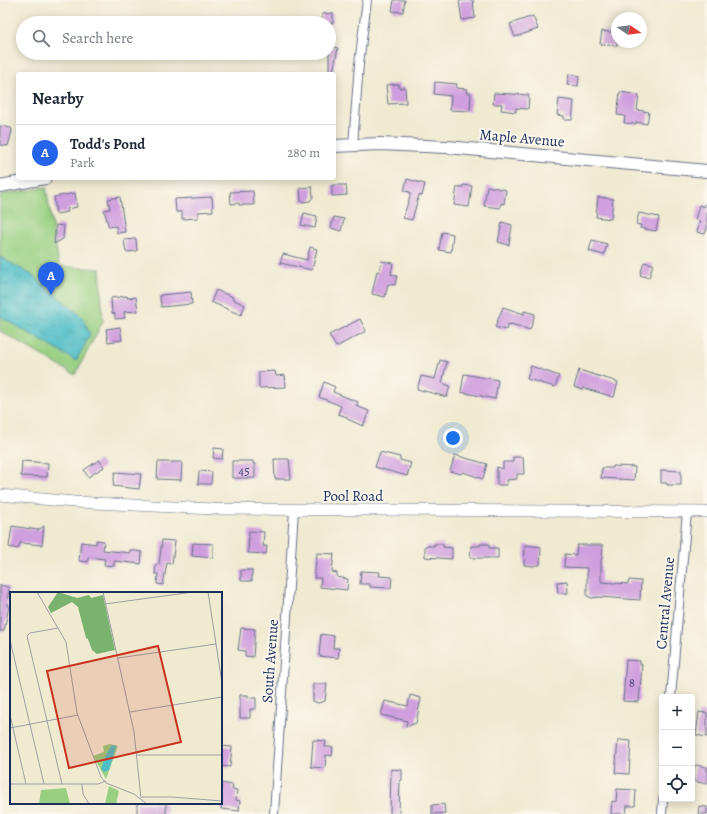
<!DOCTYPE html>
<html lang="en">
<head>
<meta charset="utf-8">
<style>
	body { margin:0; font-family:Alegreya,serif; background:#f6f6f7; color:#1f2937 }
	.controls { position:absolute; right:12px; bottom:12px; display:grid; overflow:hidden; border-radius:4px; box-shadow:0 2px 10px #0003 }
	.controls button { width:36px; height:36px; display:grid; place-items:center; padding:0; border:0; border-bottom:1px solid #e0e1e3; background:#fff; color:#1f2937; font:20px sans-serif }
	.compass { position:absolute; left:611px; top:12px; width:36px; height:36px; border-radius:50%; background:#fff; box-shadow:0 2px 10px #0003; rotate:103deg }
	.you { position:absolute; left:453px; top:438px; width:14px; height:14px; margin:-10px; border:3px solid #fff; border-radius:50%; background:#1a73e8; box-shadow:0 0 0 6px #1a73e833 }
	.badge { display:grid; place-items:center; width:26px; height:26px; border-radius:50%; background:#2563eb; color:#fff; font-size:13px; font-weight:700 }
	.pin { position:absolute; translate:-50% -33px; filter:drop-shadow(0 1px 2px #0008) }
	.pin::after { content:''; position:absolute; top:21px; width:14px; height:12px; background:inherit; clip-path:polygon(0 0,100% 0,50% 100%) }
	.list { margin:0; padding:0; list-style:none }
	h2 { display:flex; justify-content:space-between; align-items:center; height:52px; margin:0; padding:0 16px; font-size:17px }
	h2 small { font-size:13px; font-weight:400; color:#747a83 }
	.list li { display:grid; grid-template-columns:26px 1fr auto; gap:12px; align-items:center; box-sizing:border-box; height:56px; padding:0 16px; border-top:1px solid #e0e1e3 }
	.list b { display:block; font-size:15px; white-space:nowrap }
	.list p { margin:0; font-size:13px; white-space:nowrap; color:#747a83 }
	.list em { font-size:13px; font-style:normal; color:#747a83 }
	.icon { flex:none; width:22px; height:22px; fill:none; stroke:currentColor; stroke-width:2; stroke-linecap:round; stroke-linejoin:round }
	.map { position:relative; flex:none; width:707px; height:814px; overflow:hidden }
	.search { position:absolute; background:#fff; box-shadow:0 2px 10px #0003; left:16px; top:16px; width:320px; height:44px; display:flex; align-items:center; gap:10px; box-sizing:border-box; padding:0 14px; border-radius:22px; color:#747a83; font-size:15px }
	.panel { position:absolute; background:#fff; box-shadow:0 2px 10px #0003; left:16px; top:72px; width:320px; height:108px; border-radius:4px }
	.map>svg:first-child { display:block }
	.green { fill:#98cf81; stroke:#5a7f70 }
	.water { fill:url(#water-ripples); stroke:#367692 }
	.building { fill:#cf9ede }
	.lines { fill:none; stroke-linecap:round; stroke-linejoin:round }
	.minor-casing { stroke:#667086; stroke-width:10 }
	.tertiary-casing { stroke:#667086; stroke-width:12 }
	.secondary-casing { stroke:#667086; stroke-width:14 }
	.minor { stroke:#fff; stroke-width:8 }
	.tertiary { stroke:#fff; stroke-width:11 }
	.secondary { stroke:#fff; stroke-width:12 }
	.labels { text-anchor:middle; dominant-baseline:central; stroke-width:4; stroke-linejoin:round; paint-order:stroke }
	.number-label { font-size:13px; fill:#484b7e }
	.street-label { font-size:15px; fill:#1b2f5e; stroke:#fbf7ec }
	.inset-road { fill:none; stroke:#9b9fa3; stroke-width:1 }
	.view { fill:#c8321e; fill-opacity:0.15; stroke:#c8321e; stroke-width:2 }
	.inset-edge { fill:none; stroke:#1b2f5e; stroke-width:2 }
</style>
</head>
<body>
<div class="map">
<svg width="707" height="814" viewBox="0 0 707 814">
	<defs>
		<pattern id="water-ripples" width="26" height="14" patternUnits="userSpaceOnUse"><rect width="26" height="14" fill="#50bec7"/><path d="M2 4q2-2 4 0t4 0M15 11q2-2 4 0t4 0" fill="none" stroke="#429ba5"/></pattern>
	</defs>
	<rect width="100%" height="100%" fill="#fbf7ec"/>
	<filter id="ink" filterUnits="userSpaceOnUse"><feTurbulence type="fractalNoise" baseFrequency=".025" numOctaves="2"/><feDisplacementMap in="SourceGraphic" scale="8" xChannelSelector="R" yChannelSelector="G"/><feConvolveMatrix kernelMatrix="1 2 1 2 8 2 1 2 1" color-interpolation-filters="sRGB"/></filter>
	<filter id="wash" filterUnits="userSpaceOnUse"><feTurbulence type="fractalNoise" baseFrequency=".012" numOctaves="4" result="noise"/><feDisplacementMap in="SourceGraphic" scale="16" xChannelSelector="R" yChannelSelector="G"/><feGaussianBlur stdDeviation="0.9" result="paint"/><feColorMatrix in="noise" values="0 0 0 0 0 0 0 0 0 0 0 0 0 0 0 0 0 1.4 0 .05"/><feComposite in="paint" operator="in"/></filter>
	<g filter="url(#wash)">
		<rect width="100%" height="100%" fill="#f0ead1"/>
		<path class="green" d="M46 187 59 266 100 269 103 321 75 375 0 331V195Z"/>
		<path class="water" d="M0 257 32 275 81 316 87 327 90 335 76 361 0 316Z"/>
		<g id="blocks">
			<path class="building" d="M394 0H405L403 12 392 11Z
				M465 0H473L475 18 462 20 459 1Z
				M333 13V23H322V14Z
				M533 16 538 29 515 37 510 24Z
				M602 31 617 33V46L600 44Z
				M329 46 338 48 333 72H329Z
				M569 74 579 76 578 86 567 85Z
				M435 82 457 84 456 88 467 89 466 93H471L470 111 450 110 451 96 434 94Z
				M399 84V88L405 87 406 103 388 104 386 85Z
				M620 92 639 95 637 110 649 112 647 124 636 122V124L624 123 625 116 617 115Z
				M494 93 529 95 528 109 516 108V112L501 110 502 104H493Z
				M559 99 574 101 572 120H564V116L557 115Z
				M0 126 11 128 12 131 8 146 0 145Z
				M407 179 425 184 422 196 419 195 412 220 403 218 410 196V192L404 191Z
				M332 185H346L347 195 332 196Z
				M463 185 472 186 469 207 454 205 457 187H463Z
				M487 186 506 190 504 204 501 203 500 208 484 206Z
				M312 187 313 197 310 201 301 202 300 188Z
				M253 191 254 205H239V203L231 204 230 192Z
				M75 193 77 207 67 209 68 212 56 214 54 197Z
				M120 197 125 232 117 233 116 226 109 227 104 210 110 209 108 199Z
				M212 197 213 211 198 212V218L182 219V212H176L175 199Z
				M598 197 613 199 611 219 596 217Z
				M705 204H707V228L705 234 697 232 700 221 695 220 699 205 704 207Z
				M304 213 317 216 315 228 301 225Z
				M639 213 659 217 656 231 640 228 641 225 636 224Z
				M334 217 344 219 341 231 331 228Z
				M502 222 512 225 509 245 498 242Z
				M56 225 64 226 63 239 54 244Z
				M442 232 453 234 451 252 439 250Z
				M136 239 137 251 126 252 124 240Z
				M592 240 607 244 604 255 589 251Z
				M310 247 317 249 312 270 280 263 283 254 307 260Z
				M381 261 393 263 391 274 397 276 395 285 388 284 385 297 372 294 377 271 379 272Z
				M644 262 653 264 649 278 640 275Z
				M216 290 233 297 232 299 245 305 241 315 211 302Z
				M191 292 192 304 161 307 160 295Z
				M127 296V298L136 297 138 311 124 312 125 318 115 319V314L112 313 111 298Z
				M503 307 524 314V311L535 314 530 330 511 324V325L508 324 506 330 495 327Z
				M360 319 366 331 336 347 329 335Z
				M120 327 122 340 108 342 106 329Z
				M440 360 447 362 442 383 450 386 447 397 417 389 421 376 435 379Z
				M531 366 559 376 555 387 527 379Z
				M579 370 618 382 614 397 583 388V390L574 387Z
				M275 371 276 376 285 375 286 387 259 388V372Z
				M464 374 498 380 495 399 461 392Z
				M324 382 335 387 333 392 358 402 356 406 369 411 363 426 347 419V417L338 414 341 406 319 397Z
				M214 448 223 449 222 459 213 458Z
				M380 452 400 457V460L411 463 407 476 375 467Z
				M455 455 487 464 483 479 463 472 461 474 450 471Z
				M513 457H523L524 474H517V479L507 480V485H497V467L503 469V462H513Z
				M274 459H289L291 479H275Z
				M99 460 104 467 88 477 84 470Z
				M22 461 48 463 47 477 21 476Z
				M232 461H253V464H255V478H232Z
				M158 462H182L181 480 157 479Z
				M613 466 635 467 634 480 601 478 602 468H613Z
				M661 470 681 471V485H667V483H661Z
				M199 471 212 472 211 484H198Z
				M115 472 141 474 139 489 113 486Z
				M12 526 38 530 44 526 42 545 20 543 18 549 9 547Z
				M249 531 264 532 263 546H267L266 554 248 553Z
				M96 540 104 541 103 550 130 553V550L142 552 141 564 114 561V566L104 565 105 559 88 557V562L79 561 81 542 96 544Z
				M162 540 175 541 172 564 167 563 163 585 157 584 158 574H155L156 564 159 565Z
				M193 543 213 544V558L192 556Z
				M434 544H443V547L452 548V559L425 557V546H434Z
				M480 544H489V548H498V558H470L471 546H480Z
				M525 545 541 547 540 565H536L534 566 524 565Z
				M577 545H603L602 559 601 560V582L628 584 629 580 641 581 640 600 599 597 592 598 587 596V568L564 567 565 554 576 555Z
				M317 553 334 554 332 572 337 573V577L348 579 347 590 320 587 321 578H314Z
				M241 570H252V581H241Z
				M361 571 380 572 379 576 392 577 391 588 370 587V584H360Z
				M567 581 568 593H558L557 582Z
				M0 585 9 587 7 606H9L4 631H0Z
				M241 628 255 629 253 657 245 656V651L238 650Z
				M321 634 334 636 333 648H339L338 658 319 656Z
				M626 660 640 661V664H642L639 702 623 701Z
				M313 684H327L325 701 318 703 313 701Z
				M240 695H248V698H256V709H250V718H240Z
				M410 695 421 698 416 723 406 727 407 721 381 715 385 701 408 706Z
				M699 712 707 713V737L696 735Z
				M313 740 326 741 325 747H333L332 756 326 755 325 768 311 767Z
				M618 740 631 741 629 774 615 773Z
				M221 746 232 747 230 767 221 766Z
				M695 765 707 767V784L693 781Z
				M391 769 402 770V780L400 781 399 814H390Z
				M221 783 233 785 232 789 237 790 236 800 240 801 239 811 221 809 222 797H221Z
				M617 789 636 790 635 806H627L626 814H611L612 801 616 802Z
				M137 803H166V814H137Z
				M444 804 445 813 432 814V805Z
				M699 806 707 807V814H698Z"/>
		</g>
	</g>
	<g filter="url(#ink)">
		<use href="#blocks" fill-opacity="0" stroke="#667086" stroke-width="1"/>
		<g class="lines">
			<defs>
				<path id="minor" d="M353 145 359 64 367 0
					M671 697 687 512
					M274 814 294 510
					M662 814 663 799"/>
				<path id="tertiary" d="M0 495 74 502 213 509 707 512"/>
				<path id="secondary" d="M334 146 380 144 447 147 707 171
					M0 186 45 178"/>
			</defs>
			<use href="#minor" class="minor-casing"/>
			<use href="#tertiary" class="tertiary-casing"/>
			<use href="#secondary" class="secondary-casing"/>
			<use href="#minor" class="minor"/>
			<use href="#tertiary" class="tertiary"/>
			<use href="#secondary" class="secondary"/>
		</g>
	</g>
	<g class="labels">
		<g class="number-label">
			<text x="244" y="470">45</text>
			<text x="632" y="682">8</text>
		</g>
		<g class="street-label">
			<text transform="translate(522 138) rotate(5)">Maple Avenue</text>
			<text x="353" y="496">Pool Road</text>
			<text transform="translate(665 603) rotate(-85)">Central Avenue</text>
			<text transform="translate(270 661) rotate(-86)">South Avenue</text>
		</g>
	</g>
	<g transform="translate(10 592)">
		<rect width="212" height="212" fill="#f0ead1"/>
		<path d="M48 0 67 6 79 3 81 6 93 3 105 58 87 62 82 58 78 47 76 46 68 15 62 10 41 21 38 15Z" fill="#7ab26f"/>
		<path d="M100 152 108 154 96 187 83 164 94 160 93 154ZM99 194 109 199 106 212H95ZM56 196 60 212H29L31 198Z" fill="#98cf81"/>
		<path d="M102 153 106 154 99 178 94 180 91 177 96 163Z" fill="#50bec7"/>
		<path class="inset-road" d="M27 0 56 50 67 121 91 185 96 191 124 202 137 212M93 0 124 140 131 206M198 0 212 91M95 12 183 0M48 36 20 41 17 44 52 192M0 48 34 192M108 66 206 52M120 120 212 105M0 123 16 192M0 136 68 123M127 163H212M0 192H88L96 189M72 192 73 202 79 212M132 205H162L212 209"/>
		<path class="view" d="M148 54 171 150 59 176 37 79Z"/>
		<rect width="212" height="212" class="inset-edge"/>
	</g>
</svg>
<div class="controls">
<button>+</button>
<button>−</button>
<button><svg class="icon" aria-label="locate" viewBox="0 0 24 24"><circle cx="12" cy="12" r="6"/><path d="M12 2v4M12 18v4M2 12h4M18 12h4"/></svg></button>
</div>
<svg class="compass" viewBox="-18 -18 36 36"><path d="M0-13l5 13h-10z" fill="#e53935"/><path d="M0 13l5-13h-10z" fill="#747a83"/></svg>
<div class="you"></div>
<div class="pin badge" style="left:51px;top:295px">A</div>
<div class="search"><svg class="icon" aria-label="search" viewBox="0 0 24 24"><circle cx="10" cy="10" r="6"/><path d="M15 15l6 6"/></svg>Search here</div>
<section class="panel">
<h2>Nearby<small></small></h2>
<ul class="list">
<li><span class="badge">A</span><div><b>Todd's Pond</b><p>Park</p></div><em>280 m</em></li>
</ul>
</section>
</div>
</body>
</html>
